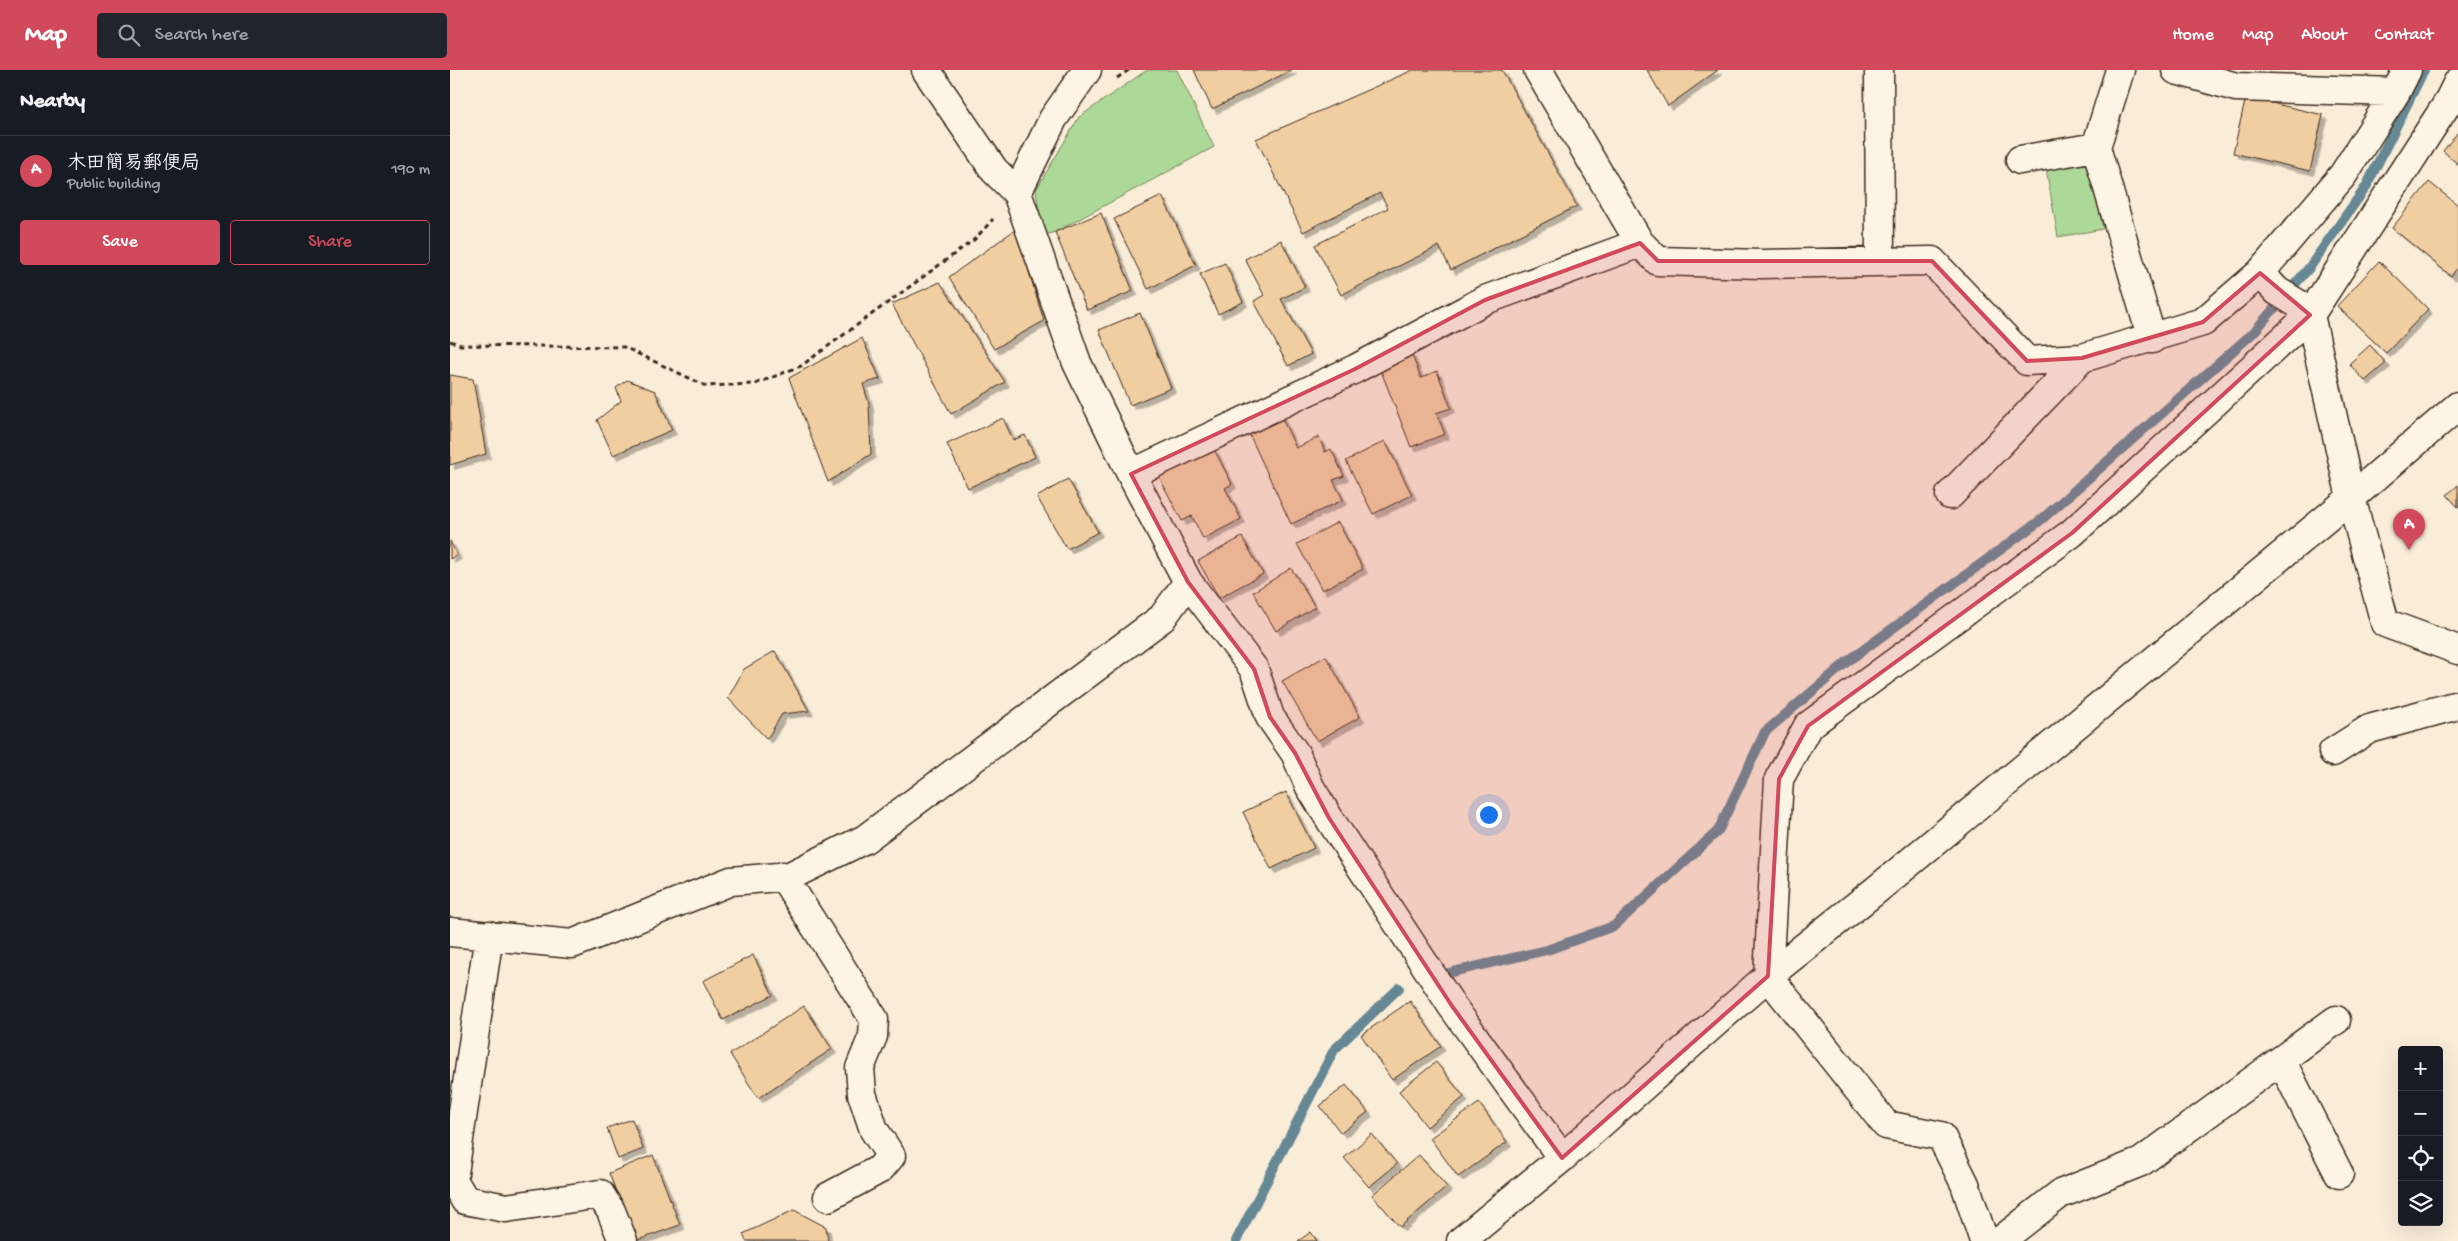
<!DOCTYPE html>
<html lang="en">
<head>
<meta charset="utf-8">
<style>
	body { margin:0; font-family:"Gochi Hand","Klee One",sans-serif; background:#20242c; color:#f1f3f6 }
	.controls { position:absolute; right:15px; bottom:15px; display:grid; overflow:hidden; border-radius:5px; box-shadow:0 5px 20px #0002 }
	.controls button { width:45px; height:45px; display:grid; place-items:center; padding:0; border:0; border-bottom:1px solid #363941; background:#171b24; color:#f1f3f6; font:25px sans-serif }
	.you { position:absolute; left:1038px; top:744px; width:18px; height:18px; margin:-12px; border:4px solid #fff; border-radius:50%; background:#1a73e8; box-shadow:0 0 0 8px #1a73e833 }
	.badge { display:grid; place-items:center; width:32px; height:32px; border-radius:50%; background:#d1495b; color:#fff; font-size:16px; font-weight:700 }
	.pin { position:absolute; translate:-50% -41px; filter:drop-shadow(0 1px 2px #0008) }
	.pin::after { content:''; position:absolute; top:26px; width:18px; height:15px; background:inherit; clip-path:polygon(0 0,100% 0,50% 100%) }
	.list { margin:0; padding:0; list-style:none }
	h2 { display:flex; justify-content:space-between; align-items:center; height:65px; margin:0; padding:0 20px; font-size:21px }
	h2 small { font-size:16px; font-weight:400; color:#9ea1a6 }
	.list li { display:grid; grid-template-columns:32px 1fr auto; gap:15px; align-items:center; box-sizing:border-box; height:70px; padding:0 20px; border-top:1px solid #363941 }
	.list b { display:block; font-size:19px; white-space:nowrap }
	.list p { margin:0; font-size:16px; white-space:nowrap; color:#9ea1a6 }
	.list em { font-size:16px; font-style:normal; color:#9ea1a6 }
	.actions { display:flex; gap:10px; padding:15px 20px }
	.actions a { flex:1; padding:11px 0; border:1px solid #d1495b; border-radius:5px; text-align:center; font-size:18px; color:#d1495b }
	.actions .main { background:#d1495b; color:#fff }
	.icon { flex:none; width:28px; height:28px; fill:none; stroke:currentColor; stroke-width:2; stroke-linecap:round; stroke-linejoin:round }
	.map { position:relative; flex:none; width:2008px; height:1171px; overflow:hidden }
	header { display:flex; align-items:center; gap:30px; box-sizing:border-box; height:70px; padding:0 25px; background:#d1495b; color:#fff }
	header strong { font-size:24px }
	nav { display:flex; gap:28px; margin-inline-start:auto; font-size:18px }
	.search { width:350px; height:45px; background:#20242c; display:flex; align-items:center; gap:12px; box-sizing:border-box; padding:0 18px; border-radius:5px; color:#9ea1a6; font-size:19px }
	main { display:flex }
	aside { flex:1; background:#171b24 }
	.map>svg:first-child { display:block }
	.green { fill:#add998; stroke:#74825b }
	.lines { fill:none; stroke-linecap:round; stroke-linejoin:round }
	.stream { stroke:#658894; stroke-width:10 }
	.building { fill:#f1cea2; stroke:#3b2a1e; filter:url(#shadow) }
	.minor-casing { stroke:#3b2a1e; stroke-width:31 }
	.path { stroke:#3b2a1e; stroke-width:3; stroke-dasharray:5 4; stroke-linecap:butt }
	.minor { stroke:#fcf5e5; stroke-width:28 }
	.marked { fill:#d1495b; fill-opacity:0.2; stroke:#d1495b; stroke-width:4; stroke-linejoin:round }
</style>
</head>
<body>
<header>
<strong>Map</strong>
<div class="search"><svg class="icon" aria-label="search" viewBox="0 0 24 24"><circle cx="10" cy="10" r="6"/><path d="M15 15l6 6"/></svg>Search here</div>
<nav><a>Home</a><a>Map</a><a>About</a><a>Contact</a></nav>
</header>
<main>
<aside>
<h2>Nearby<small></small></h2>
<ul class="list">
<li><span class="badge">A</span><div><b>木田簡易郵便局</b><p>Public building</p></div><em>190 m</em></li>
</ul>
<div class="actions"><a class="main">Save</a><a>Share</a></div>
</aside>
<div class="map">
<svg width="2008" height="1171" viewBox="0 0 2008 1171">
	<defs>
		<filter id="shadow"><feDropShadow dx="4.5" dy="4.5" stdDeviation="0" flood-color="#0004"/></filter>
	</defs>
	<rect width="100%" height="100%" fill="#faedd8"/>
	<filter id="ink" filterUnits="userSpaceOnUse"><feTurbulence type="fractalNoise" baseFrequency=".02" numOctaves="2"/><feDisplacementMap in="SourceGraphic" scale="10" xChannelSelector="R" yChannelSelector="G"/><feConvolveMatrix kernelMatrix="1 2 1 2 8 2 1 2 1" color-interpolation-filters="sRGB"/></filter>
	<g filter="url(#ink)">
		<path class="green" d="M697 0H727L764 77 605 162 592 166 586 120 629 47Z
			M1641 90 1653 159 1608 167 1596 98Z"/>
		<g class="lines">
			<path class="stream" d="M998 903 1097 880 1164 856 1268 761 1315 662 1398 591 1591 450 1803 263 1859 198 1916 117 1974 0
				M786 1171 884 980 949 918"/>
		</g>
		<path class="building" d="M744 0H842L762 39Z
			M963 0H1052L1127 136 1001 200 989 176 891 225 865 175 938 138 930 123 853 162 806 69Z
			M1197 0H1268L1218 36Z
			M1796 27 1873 45 1860 101 1783 83Z
			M2008 62V94L1993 81Z
			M1979 112 2008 135V197L2001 206 1942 158Z
			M712 126 746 195 698 219 664 149Z
			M651 143 683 221 637 240 605 162Z
			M566 159 594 251 544 279 499 207Z
			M831 170 855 217 831 229 861 284 838 296 804 231 814 225 795 189Z
			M1929 191 1978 239 1936 283 1887 236Z
			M775 193 793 232 768 244 750 204Z
			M490 212 555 312 501 344 442 234Z
			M690 243 721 318 680 335 649 260Z
			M412 268 430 309 413 314 419 334 421 384 378 412 339 308Z
			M1920 275 1936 293 1915 311 1899 294Z
			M961 283 971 308 987 301 1001 338 986 343 995 364 961 377 929 296Z
			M0 305 23 309 36 384 0 395Z
			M177 310 205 321 222 360 163 385 147 350 171 331 166 318Z
			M829 342 846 378 869 367 875 382 881 379 894 406 883 410 893 430 841 454 796 357Z
			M553 348 563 370 575 365 585 387 518 418 497 374Z
			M935 371 962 425 923 444 896 391Z
			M764 379 782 414 775 418 791 449 753 469 742 446 732 451 709 407Z
			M618 409 648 462 617 479 587 427Z
			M2008 415V437L1997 425Z
			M888 452 913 499 872 520 847 474Z
			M792 467 813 504 769 528 748 491Z
			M0 471 7 485 0 489Z
			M841 498 865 537 826 561 803 522Z
			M325 581 359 641 332 644 317 669 278 628 294 599Z
			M876 586 910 647 867 671 832 611Z
			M836 722 864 778 821 799 793 742Z
			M303 885 323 925 273 950 253 911Z
			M960 931 991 976 942 1010 911 965Z
			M354 936 382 979 308 1028 280 984Z
			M986 992 1014 1027 977 1057 949 1021Z
			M896 1015 918 1042 891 1063 870 1036Z
			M1029 1033 1057 1072 1008 1107 980 1068Z
			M182 1049 193 1079 168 1089 157 1058Z
			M922 1064 947 1094 919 1117 894 1088Z
			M203 1085 230 1155 185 1171 159 1103Z
			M969 1085 997 1117 950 1157 922 1125Z
			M344 1140 376 1157 378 1171H296L293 1164Z
			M861 1162 867 1171H848Z"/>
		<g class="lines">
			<defs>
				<path id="minor" d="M476 0 544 100 567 123 627 293 681 404 738 512 804 599 820 647 845 683 860 717 879 748 1002 936 1112 1088
					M1088 0 1190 173
					M1429 0 1430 191
					M1670 0 1646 77 1702 269
					M1726 0 1786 17 1946 22
					M1570 90 1646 77
					M567 123 603 49 637 0
					M1810 203 1893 105 1946 22 1957 0
					M681 404 905 299 1035 230 1190 173 1208 191 1311 194 1482 191 1577 291 1632 288 1753 252 1810 203 1827 221 1850 235 1860 245 1901 428 1935 553 2008 580
					M1500 425 1632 288
					M1883 682 1919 659 2008 635
					M333 806 424 949 423 966 410 998 412 1024 424 1060 441 1086 430 1099 378 1127
					M0 862 122 874 281 811 340 806 415 769 712 548 738 512
					M39 865 3 1110 15 1130 56 1138 150 1124 161 1141 173 1171
					M1831 990 1889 1104
					M1011 1171 1112 1088 1318 906 1425 821 1901 428 2008 336
					M1534 1171 1515 1114 1491 1066 1436 1055 1318 906 1329 709 1358 656 1622 463 1860 245 1997 34 2008 12
					M1550 1171 1610 1124 1691 1092 1886 950"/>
			</defs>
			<use href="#minor" class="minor-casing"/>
			<path class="path" d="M667 8 679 0
				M0 271 11 275 174 277 256 316 305 314 351 296 525 169 543 149"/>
			<use href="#minor" class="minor"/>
		</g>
	</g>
	<path class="marked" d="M1190 173 1208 191H1482L1577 291 1632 288 1753 252 1810 203 1860 245 1622 463 1358 656 1329 709 1318 906 1112 1088 1002 936 879 748 845 683 820 647 804 599 738 512 681 404 905 299 1035 230Z"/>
</svg>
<div class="controls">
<button>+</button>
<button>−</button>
<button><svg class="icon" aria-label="locate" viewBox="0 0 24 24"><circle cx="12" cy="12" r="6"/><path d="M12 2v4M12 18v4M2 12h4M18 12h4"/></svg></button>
<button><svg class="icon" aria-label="layers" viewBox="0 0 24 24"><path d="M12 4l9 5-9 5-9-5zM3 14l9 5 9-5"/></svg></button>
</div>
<div class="you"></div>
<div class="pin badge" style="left:1959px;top:480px">A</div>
</div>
</main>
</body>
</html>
